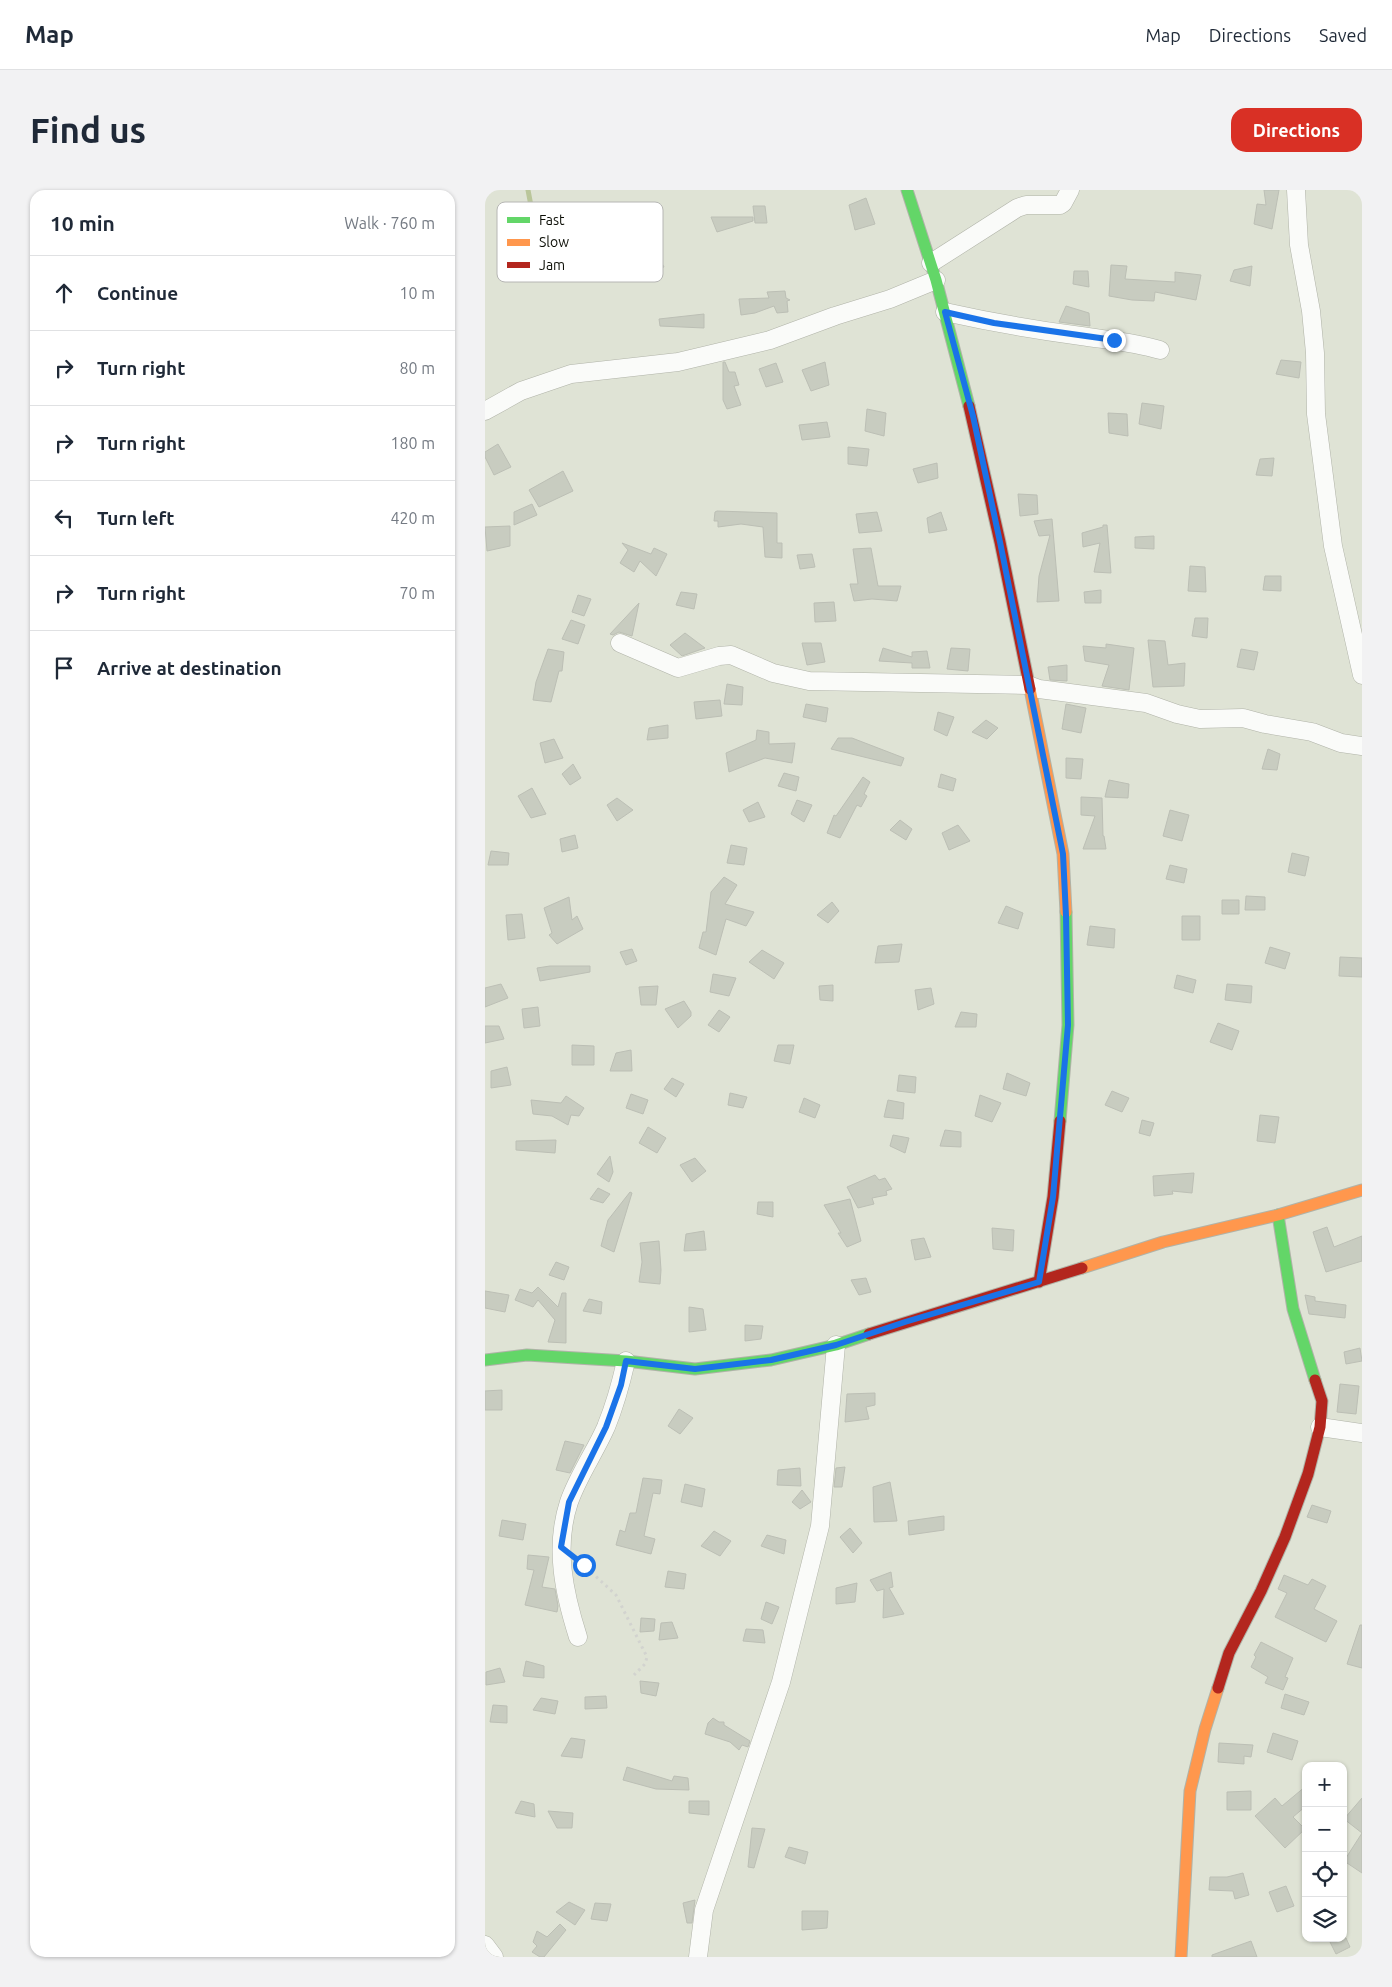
<!DOCTYPE html>
<html lang="en">
<head>
<meta charset="utf-8">
<style>
	body { margin:0; font-family:Ubuntu,sans-serif; background:#f2f2f3; color:#1f2937 }
	.controls { position:absolute; right:15px; bottom:15px; display:grid; overflow:hidden; border-radius:10px; box-shadow:0 1px 4px #0004 }
	.controls button { width:45px; height:45px; display:grid; place-items:center; padding:0; border:0; border-bottom:1px solid #e0e1e3; background:#fff; color:#1f2937; font:25px sans-serif }
	.stop { position:absolute; width:15px; height:15px; margin:-11px; border:4px solid #1a73e8; border-radius:50%; background:#fff }
	.stop.end { background:#1a73e8; border-color:#fff; box-shadow:0 1px 5px #0008 }
	.list { margin:0; padding:0; list-style:none }
	h2 { display:flex; justify-content:space-between; align-items:center; height:65px; margin:0; padding:0 20px; font-size:21px }
	h2 small { font-size:16px; font-weight:400; color:#747a83 }
	.list li { display:grid; grid-template-columns:32px 1fr auto; gap:15px; align-items:center; box-sizing:border-box; height:75px; padding:0 20px; border-top:1px solid #e0e1e3 }
	.list b { display:block; font-size:19px; white-space:nowrap }
	.list em { font-size:16px; font-style:normal; color:#747a83 }
	.icon { flex:none; width:28px; height:28px; fill:none; stroke:currentColor; stroke-width:2; stroke-linecap:round; stroke-linejoin:round }
	.map { position:relative; flex:none; width:877px; height:1767px; overflow:hidden; border-radius:15px }
	header { display:flex; align-items:center; gap:30px; box-sizing:border-box; height:70px; padding:0 25px; background:#fff; border-bottom:1px solid #e0e1e3 }
	header strong { font-size:24px }
	nav { display:flex; gap:28px; margin-inline-start:auto; font-size:18px }
	.intro { display:flex; align-items:center; justify-content:space-between; box-sizing:border-box; height:120px; padding:0 30px }
	h1 { margin:0; font-size:35px }
	.button { padding:12px 22px; border-radius:15px; background:#d93025; color:#fff; font-size:18px; font-weight:700 }
	main { display:flex; gap:30px; padding:0 30px }
	aside { flex:1; background:#fff; border-radius:15px; box-shadow:0 1px 4px #0004 }
	.map>svg:first-child { display:block }
	.lines { fill:none; stroke-linecap:round; stroke-linejoin:round }
	.stream { stroke:#bac69a; stroke-width:5 }
	.building { fill:#c8ccc0; stroke:#bcbfb5 }
	.street-casing { stroke:#b0b3a8; stroke-width:19 }
	.fast-casing { stroke:#b0b3a8; stroke-width:13 }
	.slow-casing { stroke:#b0b3a8; stroke-width:13 }
	.jam-casing { stroke:#b0b3a8; stroke-width:13 }
	.path { stroke:#d2d3cf; stroke-width:3; stroke-dasharray:2.5 4; stroke-linecap:butt }
	.street { stroke:#fafbf9; stroke-width:18 }
	.fast { stroke:#63d668; stroke-width:11 }
	.slow { stroke:#ff974d; stroke-width:11 }
	.jam { stroke:#b3261e; stroke-width:11 }
	.route { stroke:#1a73e8; stroke-width:6 }
	.key { fill:#fff; stroke:#b6b6b4; stroke-width:1 }
	.key-label { font-size:14px; fill:#0b0d05 }
</style>
</head>
<body>
<header>
<strong>Map</strong>
<nav><a>Map</a><a>Directions</a><a>Saved</a></nav>
</header>
<div class="intro"><h1>Find us</h1><a class="button">Directions</a></div>
<main>
<aside>
<h2>10 min<small>Walk · 760 m</small></h2>
<ul class="list">
<li><svg class="icon" aria-label="ahead" viewBox="0 0 24 24"><path d="M12 20V5M6 11l6-6 6 6"/></svg><div><b>Continue</b></div><em>10 m</em></li>
<li><svg class="icon" aria-label="right" viewBox="0 0 24 24"><path d="M7 20v-9h11M14 6l5 5-5 5"/></svg><div><b>Turn right</b></div><em>80 m</em></li>
<li><svg class="icon" aria-label="right" viewBox="0 0 24 24"><path d="M7 20v-9h11M14 6l5 5-5 5"/></svg><div><b>Turn right</b></div><em>180 m</em></li>
<li><svg class="icon" aria-label="left" viewBox="0 0 24 24"><path d="M17 20v-9H6M10 6l-5 5 5 5"/></svg><div><b>Turn left</b></div><em>420 m</em></li>
<li><svg class="icon" aria-label="right" viewBox="0 0 24 24"><path d="M7 20v-9h11M14 6l5 5-5 5"/></svg><div><b>Turn right</b></div><em>70 m</em></li>
<li><svg class="icon" aria-label="arrive" viewBox="0 0 24 24"><path d="M6 21V4h12l-3 4 3 4H6"/></svg><div><b>Arrive at destination</b></div></li>
</ul>
</aside>
<div class="map">
<svg width="877" height="1767" viewBox="0 0 877 1767">
	<rect width="100%" height="100%" fill="#dfe3d5"/>
	<g class="lines">
		<path class="stream" d="M43 0 54 58 57 89"/>
	</g>
	<path class="building" d="M779 0H794L787 39 769 34 772 14 781 15Z
		M381 8 390 34 370 40 364 15Z
		M268 16H280L282 33H270Z
		M226 27H268V31L232 42Z
		M173 66 179 77 156 85 151 71Z
		M626 75 642 76 640 89 690 92V82L716 85 711 110 670 102 669 111 647 110 624 106Z
		M767 76 765 96 745 91 749 80Z
		M589 81H603L604 97 588 94Z
		M300 101 301 108 305 110 302 111 303 122 292 123 289 116 270 123 256 125 254 109 284 108 282 102Z
		M581 116 604 123 605 136 574 132Z
		M219 124V138L175 136 174 129Z
		M796 170 816 172 814 188 791 184Z
		M238 172H240L244 182H250L254 195 249 196 256 215 242 219 238 210Z
		M340 172 344 195 326 201 317 180Z
		M291 173 298 192 281 197 274 179Z
		M657 213 679 216 676 239 654 234Z
		M382 219 401 223 399 246 380 241Z
		M623 223 642 224 643 246 624 243Z
		M342 232 345 247 317 250 314 235Z
		M13 254 26 277 9 285 0 267V262Z
		M363 257 384 259 382 276 363 274Z
		M789 268 787 286 771 285 775 269Z
		M452 273 453 288 433 293 428 279Z
		M78 281 88 301 54 317 44 300Z
		M533 304 552 305 553 324 535 326Z
		M47 314 52 325 29 335V322Z
		M232 321 292 323V353H297V368L280 367 278 337 256 334 233 337V331H229L230 322Z
		M392 322 397 341 374 343 371 324Z
		M456 322 462 340 444 343 442 328Z
		M567 329 574 411 552 412 554 386 565 345 554 346 549 331Z
		M618 335H622L626 383 609 382 615 353 598 357 597 343 618 337Z
		M25 336V356L2 361 0 337Z
		M669 346V359L650 358V347Z
		M137 353 166 364 169 358 182 364 171 386 155 371 149 382 135 373 143 360Z
		M386 358 393 396H416L412 411 387 409 369 411 365 394H373L368 359Z
		M327 364 330 377 315 379 312 365Z
		M705 376 720 377 721 402 703 401Z
		M780 386H796V401L778 400Z
		M616 400V413H600L599 402Z
		M196 402 212 404 209 419 191 415Z
		M93 405 106 409 99 426 87 422Z
		M349 412 351 431 330 432 329 413Z
		M154 413 147 446 134 442 128 445 125 444Z
		M710 428H723L722 448 707 446Z
		M86 430 100 435 93 454 77 449Z
		M200 443 220 458 197 466 185 455Z
		M663 450 680 451 683 475 700 473 699 496 668 497Z
		M317 453H336L340 472 322 475Z
		M621 454 649 458 644 500 617 496 624 475 600 471 598 456 621 458Z
		M398 458 427 467V462L442 461 445 478H427V473L394 471Z
		M466 458 485 459 483 481 462 479Z
		M63 459 79 462 77 481H74L66 512 48 510 51 492Z
		M756 459 773 462 769 480 752 477Z
		M582 475V491L565 490 563 477Z
		M242 494 258 497 257 515 239 514Z
		M235 510 237 526 211 529 209 512Z
		M321 514 343 518 341 532 318 527Z
		M581 514 601 518 596 543 577 539Z
		M453 522 469 527 462 546 449 540Z
		M501 530 513 538 502 549 487 542Z
		M183 535V548L162 550 164 538Z
		M272 540 284 542V554L310 553 307 573 280 568 244 582 241 563 271 550Z
		M353 548H367L419 568 416 576 346 559Z
		M69 549 78 568 60 573 55 553Z
		M783 559 795 564 792 580 777 579Z
		M581 568 598 569 596 589 581 588Z
		M88 574 96 588 85 595 77 584Z
		M299 583 314 587 311 601 293 596Z
		M456 584 471 589 468 601 453 597Z
		M378 587 385 592 379 604 382 606 376 617 372 615 355 648 342 643 349 625 351 626Z
		M624 590 644 594 643 608 620 607Z
		M47 598 61 624 46 628 33 606Z
		M596 607 617 608 618 646H619L621 659H598L610 626 596 625Z
		M132 608 148 620 132 631 122 615Z
		M312 610 327 615 319 632 306 624Z
		M273 612 280 627 264 632 258 620Z
		M685 620 704 625 697 651 678 646Z
		M415 630 427 639 421 650 405 640Z
		M473 635 485 651 464 660 457 643Z
		M90 645 93 658 77 662 75 649Z
		M246 655 262 658 259 675 242 673Z
		M6 661 24 663 23 675H3Z
		M807 663 824 667 820 686 803 682Z
		M685 675 702 679 699 693 681 689Z
		M239 687 252 695 240 714 269 722 261 736 241 729 231 765 214 758 218 742H221L226 702Z
		M761 706 780 707V720H760Z
		M84 707 87 730 92 726 98 739 72 754 64 745 67 743 59 718Z
		M737 710H754V724H737Z
		M347 712 354 721 343 733 332 725Z
		M521 716 538 723 533 739 513 733Z
		M37 724 40 748 23 750 21 725Z
		M697 726H715V750H697Z
		M605 736 630 739 629 758 602 755Z
		M417 754 414 772 390 773 393 756Z
		M785 757 805 763 800 779 780 773Z
		M147 759 152 771 141 775 135 762Z
		M277 760 299 773 289 789 264 772Z
		M855 767 877 768V787L854 786Z
		M65 776H105V782L55 791 52 778Z
		M228 784 251 788 244 806 225 802Z
		M692 785 711 790 708 803 689 798Z
		M16 794 23 808 0 817V798Z
		M742 794 767 796 766 813 740 810Z
		M348 795V811L335 810 334 796Z
		M173 796 171 815H156L154 797Z
		M446 798 449 814 433 820 430 800Z
		M199 811 206 822V826L193 838 180 819Z
		M53 817 55 836 39 838 37 819Z
		M234 820 245 827 234 842 223 835Z
		M476 822 492 824 491 837H470Z
		M733 833 754 841 747 860 725 852Z
		M0 836H14L19 849 0 853Z
		M87 855 109 856V875H87Z
		M293 855H309L305 874 289 871Z
		M146 860 147 881H125L131 863Z
		M22 877 26 895 6 898V881Z
		M522 883 545 893 541 906 518 899Z
		M414 885 431 887 430 903 412 901Z
		M187 888 199 894 191 907 179 899Z
		M627 901 644 908 637 922 620 915Z
		M245 903 262 907 258 918 243 915Z
		M146 904 163 910 158 924 141 918Z
		M495 905 516 913 507 932 490 926Z
		M81 906 99 918 94 926 86 925 83 935 67 926 48 924 46 910 76 913Z
		M319 908 335 915 330 928 314 922Z
		M403 910 419 913 418 929 399 927Z
		M775 925 794 927 790 953 772 951Z
		M657 930 669 933 665 946 654 943Z
		M163 937 181 948 172 963 154 953Z
		M460 940 476 942V957L455 956Z
		M408 945 424 948 420 963 405 956Z
		M71 950 70 963 31 960V951Z
		M125 966 128 982 124 992 112 984Z
		M210 968 221 981 207 992 195 975Z
		M709 983 707 1003 687 1001 688 1004 669 1006 668 986Z
		M390 985 394 990 400 988 407 999 401 1001 402 1005 387 1008 389 1014 373 1018 362 997Z
		M113 998 125 1004 118 1013 105 1009Z
		M145 1002 147 1003 129 1062 116 1056 123 1030Z
		M365 1009 376 1051 362 1057 353 1043H356L339 1015Z
		M273 1012H288V1027L272 1024Z
		M842 1037 849 1057 877 1046V1071L841 1082 828 1042Z
		M507 1038 529 1040 528 1061 508 1059Z
		M219 1041 221 1060 199 1061 201 1044Z
		M439 1048 446 1067 430 1070 426 1050Z
		M174 1051 176 1080 175 1094 154 1092 157 1072 155 1053Z
		M71 1072 84 1077 79 1090 64 1085Z
		M381 1088 386 1102 374 1105 366 1090Z
		M53 1097 73 1117 77 1103H81V1153L63 1152 70 1130 53 1110 48 1117 30 1110 35 1099 47 1103Z
		M0 1101 24 1105 20 1122 0 1118Z
		M820 1105 830 1107V1111L861 1115 860 1128 824 1124Z
		M104 1109 117 1112 116 1124 98 1121Z
		M204 1117 218 1119 221 1140 204 1142Z
		M260 1135 278 1136 276 1149 260 1151Z
		M875 1158 877 1171 861 1174 859 1162Z
		M855 1194 874 1196 871 1224 852 1222Z
		M17 1200V1220H0V1201Z
		M390 1203V1215L381 1217 384 1229 360 1232 362 1204Z
		M194 1219 208 1228 195 1244 183 1236Z
		M80 1251 99 1255 85 1283 71 1280Z
		M360 1277 357 1297H349L351 1278Z
		M315 1278 316 1296 292 1295 293 1280Z
		M158 1288 177 1290 175 1304 168 1303 159 1346 170 1349 166 1364 131 1355 135 1340 140 1342 145 1323H151Z
		M405 1292 412 1331 389 1332 388 1297Z
		M200 1294 220 1299 217 1317 196 1312Z
		M317 1300 326 1312 315 1319 307 1312Z
		M827 1315 846 1321 842 1333 822 1327Z
		M459 1326V1340L424 1345 423 1331Z
		M17 1330 41 1334 38 1350 14 1346Z
		M365 1338 377 1353 368 1363 355 1347Z
		M229 1341 246 1351 235 1366 216 1356Z
		M282 1345 301 1350 299 1364 276 1356Z
		M43 1365 64 1367 57 1397 70 1399 73 1416 72 1422 40 1415 49 1380 42 1379Z
		M183 1381 201 1384 199 1399 180 1397Z
		M406 1382 408 1397 404 1398 419 1424 398 1428 399 1399 392 1401 385 1390Z
		M799 1385 823 1395 827 1389 841 1396 829 1419 852 1431 841 1452 790 1427 802 1403 793 1399Z
		M372 1393 370 1412 351 1414V1398Z
		M281 1412 294 1417 287 1434 276 1429Z
		M156 1428 170 1429 169 1441 155 1442Z
		M187 1432 193 1448 174 1450 176 1433Z
		M875 1435H877V1478L862 1474Z
		M261 1439 278 1440 280 1453 258 1451Z
		M776 1452 808 1468 800 1487 803 1488 798 1500 780 1493 783 1487 766 1477 771 1467 769 1465Z
		M41 1471 59 1476V1488L38 1486Z
		M15 1478 20 1492 1 1495V1482Z
		M155 1491 174 1493 171 1506 156 1503Z
		M800 1504 824 1512 819 1525 796 1518Z
		M121 1506 122 1518 100 1519V1507Z
		M56 1508 73 1511 70 1524 48 1520Z
		M8 1515 22 1516V1533L5 1532Z
		M228 1528 234 1532H239V1535L265 1551 263 1557 257 1555 254 1560 245 1552 220 1544 223 1533Z
		M788 1543 813 1551 807 1570 782 1562Z
		M86 1548 100 1550 97 1568 76 1566Z
		M734 1553 768 1555 766 1567 759 1566V1574L733 1572Z
		M142 1577 187 1591 189 1586 203 1588 204 1600 171 1599 138 1590Z
		M821 1596V1616L808 1627 820 1639 800 1658 770 1626 790 1608 797 1616Z
		M766 1601V1620H742V1602Z
		M877 1608V1683L859 1671 877 1643 859 1629Z
		M36 1611 49 1614 50 1627 30 1623Z
		M204 1611H224V1625L204 1623Z
		M63 1621 88 1623 87 1638H72Z
		M267 1638 280 1639 269 1678 263 1677Z
		M304 1657 323 1662 320 1674 300 1667Z
		M758 1683 764 1705 750 1709 748 1701 724 1700 725 1687H742Z
		M801 1696 809 1716 792 1722 784 1702Z
		M210 1710 207 1733H202L198 1713Z
		M84 1712 100 1720 90 1735 71 1722Z
		M110 1713 126 1714 122 1731 106 1729Z
		M317 1721H343L342 1738 317 1740Z
		M75 1734 81 1740 59 1767H55L47 1762 52 1756 48 1752 52 1741 62 1747Z
		M843 1748H861L865 1757 851 1764Z
		M766 1751 772 1767H727V1765Z"/>
	<g class="lines">
		<defs>
			<path id="street" d="M811 0 814 55 826 121 830 163 831 224 848 356 877 485
				M446 73 532 18 541 15H575L578 13 585 0
				M460 122C505 132 550 140 596 146 622 150 649 152 675 160
				M0 221 36 201 86 184 193 172 285 150 350 126 405 109 451 90
				M135 453 193 478 234 466 246 465 288 483 324 491 543 495 554 499 661 513 692 524 715 529 758 528 780 534 827 542 856 553 877 556
				M835 1237 877 1243
				M93 1447C79 1403 69 1357 84 1312 93 1286 110 1262 121 1237 130 1215 136 1193 141 1171
				M0 1755 9 1767
				M213 1767 219 1720 296 1492 335 1336 351 1155"/>
			<path id="fast" d="M422 0 451 90 484 216
				M575 931 583 835 581 722
				M793 1025 808 1119 830 1190
				M0 1170 42 1165 141 1171 210 1179 286 1170 351 1155 384 1144"/>
			<path id="slow" d="M545 499 578 664 581 722
				M597 1078 678 1052 793 1025 877 1000
				M696 1767 705 1601 720 1539 733 1498"/>
			<path id="jam" d="M484 216 515 352 545 499
				M554 1092 568 1007 575 931
				M384 1144 597 1078
				M733 1498 744 1463 776 1401 800 1347 823 1284 835 1237 837 1211 830 1190"/>
		</defs>
		<use href="#street" class="street-casing"/>
		<use href="#fast" class="fast-casing"/>
		<use href="#slow" class="slow-casing"/>
		<use href="#jam" class="jam-casing"/>
		<path class="path" d="M92 1369 131 1405 162 1467 160 1474 149 1485"/>
		<use href="#street" class="street"/>
		<use href="#fast" class="fast"/>
		<use href="#slow" class="slow"/>
		<use href="#jam" class="jam"/>
	</g>
	<g class="lines">
		<path class="route" d="M99 1375 76 1357 84 1312 121 1237 136 1195 141 1171 210 1179 286 1170 351 1155 420 1132 554 1092 568 1007 583 835 581 726 578 664 515 352 488 226 460 122 509 133 629 150"/>
	</g>
	<rect x="12" y="12" width="166" height="80" rx="8" class="key"/>
	<rect x="22" y="27" width="23" height="6" fill="#63d668"/>
	<rect x="22" y="49" width="23" height="7" fill="#ff974d"/>
	<rect x="22" y="72" width="23" height="6" fill="#b3261e"/>
	<g class="key-label">
		<text x="54" y="35">Fast</text>
		<text x="54" y="57">Slow</text>
		<text x="54" y="80">Jam</text>
	</g>
</svg>
<div class="controls">
<button>+</button>
<button>−</button>
<button><svg class="icon" aria-label="locate" viewBox="0 0 24 24"><circle cx="12" cy="12" r="6"/><path d="M12 2v4M12 18v4M2 12h4M18 12h4"/></svg></button>
<button><svg class="icon" aria-label="layers" viewBox="0 0 24 24"><path d="M12 4l9 5-9 5-9-5zM3 14l9 5 9-5"/></svg></button>
</div>
<div class="stop" style="left:99px;top:1375px"></div>
<div class="stop end" style="left:629px;top:150px"></div>
</div>
</main>
</body>
</html>
